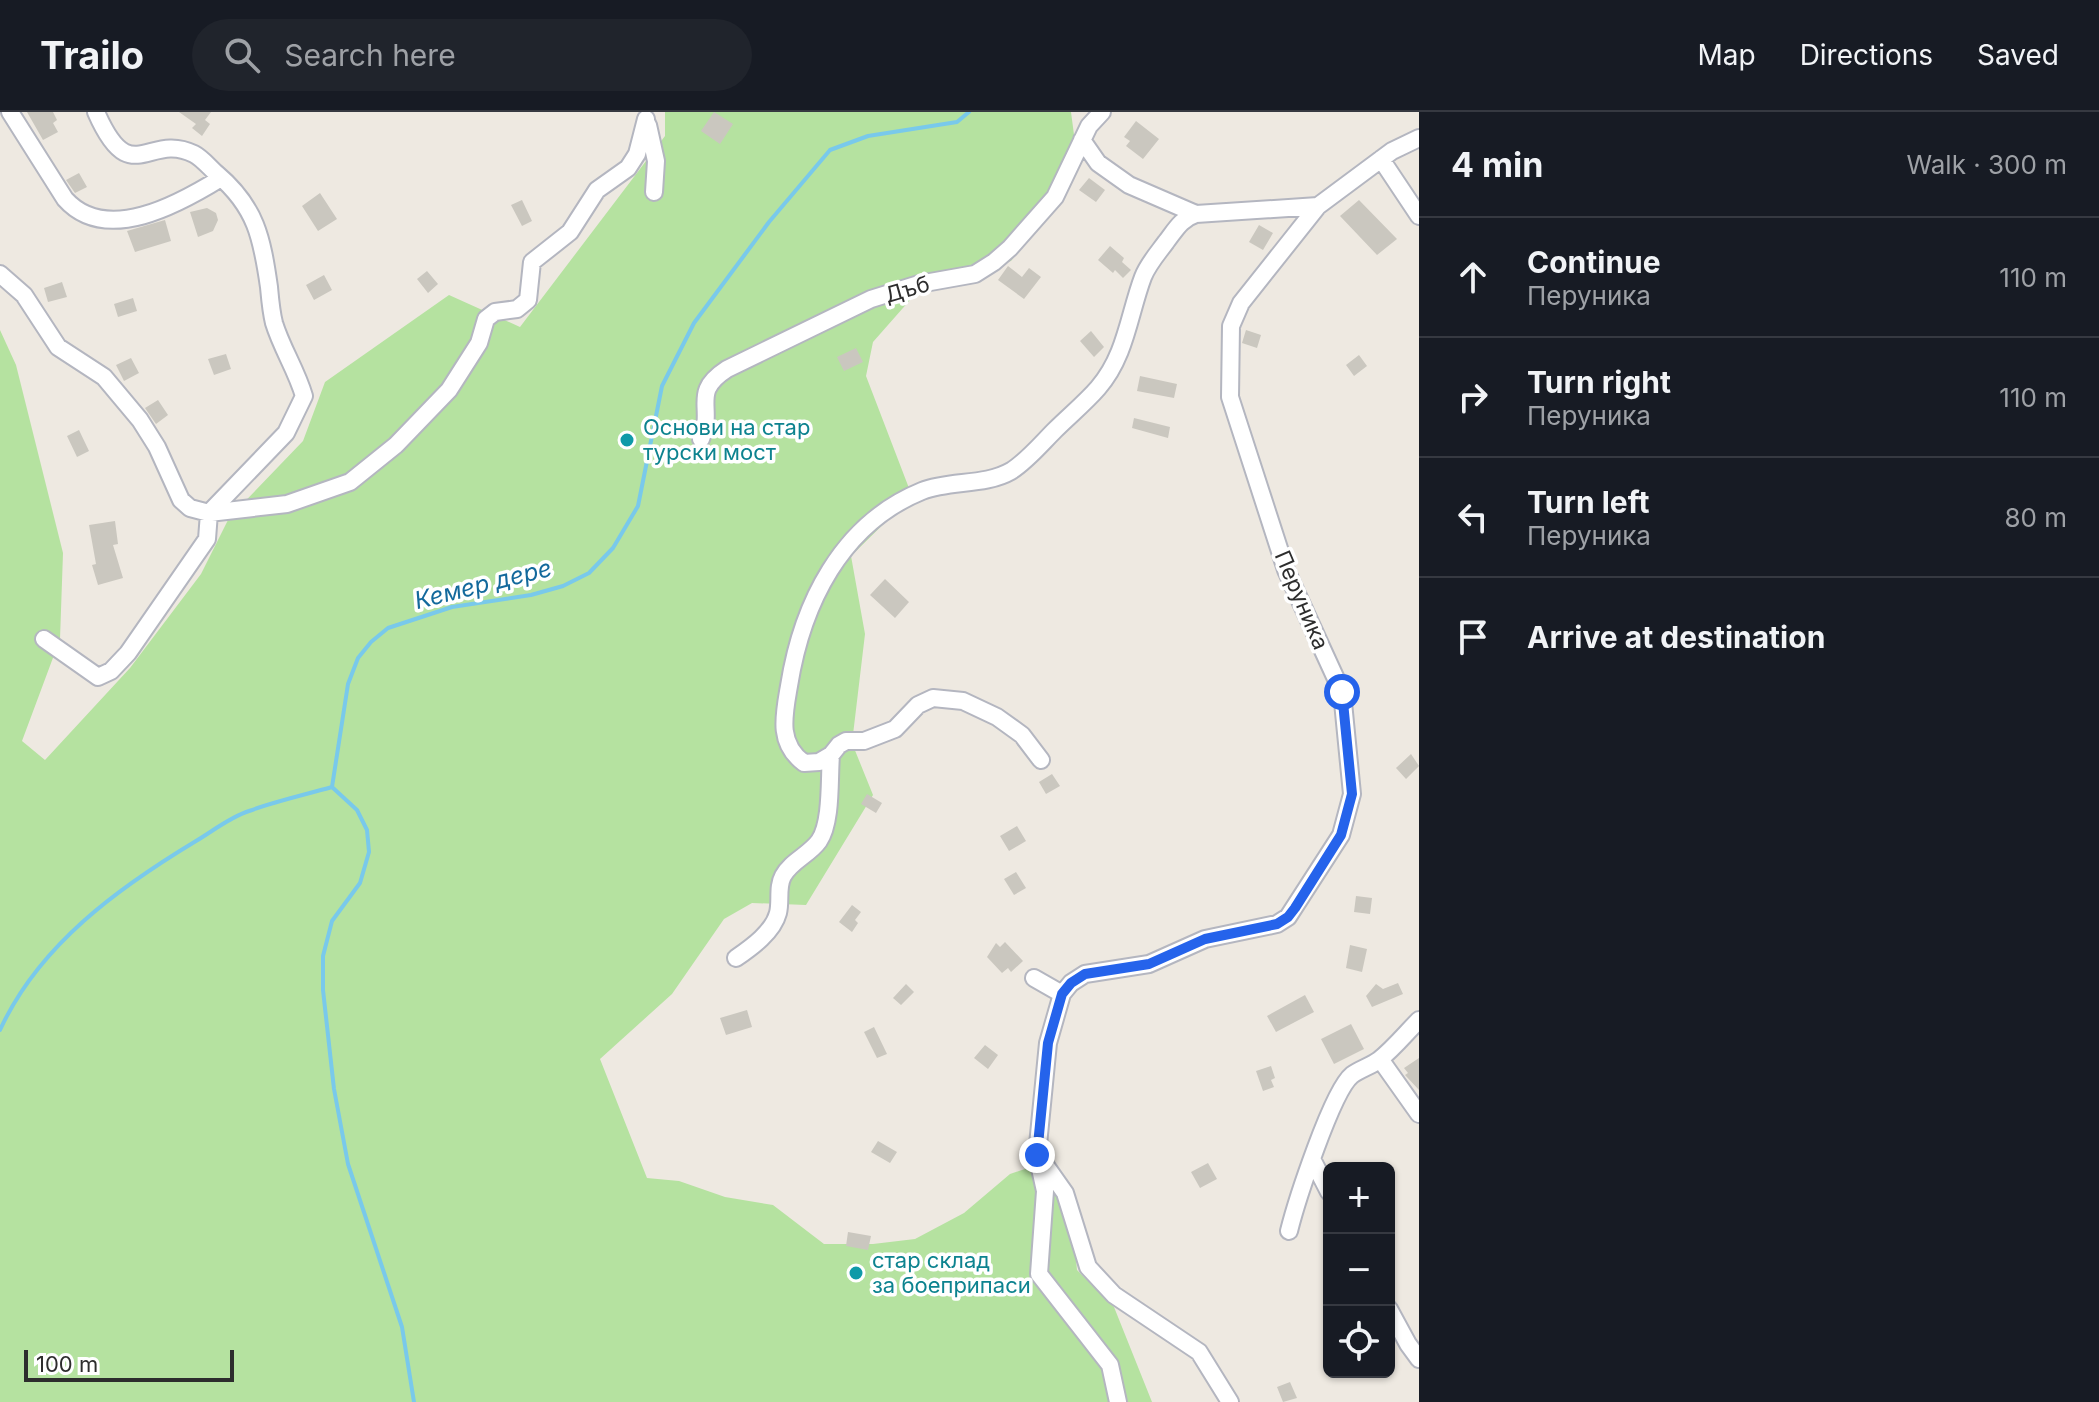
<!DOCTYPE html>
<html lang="en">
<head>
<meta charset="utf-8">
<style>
	body { margin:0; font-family:Inter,sans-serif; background:#20242c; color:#f1f3f6 }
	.controls { position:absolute; right:24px; bottom:24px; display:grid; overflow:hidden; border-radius:12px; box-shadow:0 2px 6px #0004 }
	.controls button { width:72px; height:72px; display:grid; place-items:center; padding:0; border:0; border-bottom:2px solid #363941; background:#171b24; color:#f1f3f6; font:40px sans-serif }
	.scale { position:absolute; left:24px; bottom:20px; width:210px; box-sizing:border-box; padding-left:8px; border:4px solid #2d2d2d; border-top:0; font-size:22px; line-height:28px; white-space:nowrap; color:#2d2d2d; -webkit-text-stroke:6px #fff; paint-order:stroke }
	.stop { position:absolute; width:24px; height:24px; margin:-18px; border:6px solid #2563eb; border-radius:50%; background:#fff }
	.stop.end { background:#2563eb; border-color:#fff; box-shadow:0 2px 8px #0008 }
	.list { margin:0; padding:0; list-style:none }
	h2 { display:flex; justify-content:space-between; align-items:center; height:104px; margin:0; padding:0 32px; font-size:34px }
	h2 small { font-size:26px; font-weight:400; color:#9ea1a6 }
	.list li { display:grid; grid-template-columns:52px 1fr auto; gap:24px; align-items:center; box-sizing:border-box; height:120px; padding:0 32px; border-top:2px solid #363941 }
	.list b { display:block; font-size:30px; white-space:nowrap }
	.list p { margin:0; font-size:26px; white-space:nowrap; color:#9ea1a6 }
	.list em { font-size:26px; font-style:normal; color:#9ea1a6 }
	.icon { flex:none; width:44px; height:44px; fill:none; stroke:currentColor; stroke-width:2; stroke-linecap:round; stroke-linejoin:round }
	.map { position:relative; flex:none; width:1419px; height:1290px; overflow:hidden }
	header { display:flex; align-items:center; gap:48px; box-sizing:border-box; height:112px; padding:0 40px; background:#171b24; border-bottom:2px solid #363941 }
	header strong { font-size:38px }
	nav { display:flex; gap:44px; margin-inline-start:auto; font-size:28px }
	.search { width:560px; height:72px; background:#20242c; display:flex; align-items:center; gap:20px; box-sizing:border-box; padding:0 28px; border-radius:44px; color:#9ea1a6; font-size:30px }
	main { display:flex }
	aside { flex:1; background:#171b24 }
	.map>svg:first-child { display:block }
	.green { fill:#b5e2a0 }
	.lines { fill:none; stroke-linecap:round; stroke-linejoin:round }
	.stream { stroke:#79c9eb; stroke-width:4 }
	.building { fill:#cac7bf }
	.street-casing { stroke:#b4b6c0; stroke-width:20 }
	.street { stroke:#fff; stroke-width:16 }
	.route { stroke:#2563eb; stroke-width:10 }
	.culture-dot { fill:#0f9aa8; stroke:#fff; stroke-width:3 }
	.labels { text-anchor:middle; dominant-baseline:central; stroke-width:7; stroke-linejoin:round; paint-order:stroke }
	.street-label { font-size:22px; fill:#2d2d2d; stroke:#fff }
	.culture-label { font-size:22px; fill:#0d838f; stroke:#fff; text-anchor:start }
	.water-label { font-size:24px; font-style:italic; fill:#13699c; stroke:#fff }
</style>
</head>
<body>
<header>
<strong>Trailo</strong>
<div class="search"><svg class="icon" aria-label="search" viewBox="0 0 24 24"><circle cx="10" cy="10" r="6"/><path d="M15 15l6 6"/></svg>Search here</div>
<nav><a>Map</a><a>Directions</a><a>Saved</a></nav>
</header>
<main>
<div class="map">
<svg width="1419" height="1290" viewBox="0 0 1419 1290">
	<rect width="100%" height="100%" fill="#eee9e1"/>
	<path class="green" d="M665 0H1071L1076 38 1059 86 1011 149 925 171 873 230 866 264 912 384 851 444 865 522 852 631 873 683 806 793 752 791 724 807 672 882 600 947 647 1066 679 1069 725 1085 773 1093 824 1132H873L915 1127 964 1101 1010 1062 1040 1052 1072 1107 1077 1158 1114 1195 1152 1290H0V218L16 253 63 441 60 527 22 629 45 648 130 556 201 462 229 406 303 329 325 270 449 183 520 215 665 24Z"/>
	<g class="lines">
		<path class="stream" d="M332 675 357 698 367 718 369 740 360 771 332 809 323 844V878L334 977 348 1052 402 1215 414 1290
			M0 918C39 833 118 776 196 729 213 719 230 705 249 699 276 689 304 683 332 675L348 572 358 546 371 530 388 516 452 495 531 483 563 474 589 461 613 436 638 394 662 274 694 211 769 110 830 38 868 24 957 10 969 0"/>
	</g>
	<path class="building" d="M27 0H53L57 8 53 11 58 20 43 28Z
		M179 0H211L205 8 210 12 202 24 192 16 196 12Z
		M714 0 733 12 720 32 701 19Z
		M1136 9 1159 27 1143 47 1126 34 1130 29 1124 25Z
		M79 61 87 75 75 81 66 68Z
		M1089 66 1105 78 1096 90 1079 78Z
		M320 81 337 107 318 119 302 94Z
		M522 88 532 109 522 114 511 93Z
		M1359 88 1397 127 1377 143 1340 104Z
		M207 96 216 101 218 108 213 119 198 125 190 100Z
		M165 108 171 129 135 140 127 119Z
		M1259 113 1273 121 1263 138 1249 130Z
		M1110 134 1124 146 1122 150 1131 158 1123 166 1115 158 1113 161 1098 148Z
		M1008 154 1022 165 1029 156 1041 165 1024 187 998 168Z
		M427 159 438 172 428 181 417 167Z
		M324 163 332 178 314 188 306 173Z
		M62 170 67 185 48 190 44 176Z
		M133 186 137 199 118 205 114 192Z
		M1246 218 1261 223 1257 236 1242 231Z
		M1091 219 1104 235 1094 245 1080 229Z
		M856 236 863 250 844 259 837 245Z
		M226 242 231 257 214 263 208 247Z
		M1359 243 1367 254 1354 264 1346 253Z
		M131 246 139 261 124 269 116 253Z
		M1140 264 1177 272 1174 286 1137 279Z
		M158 288 168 303 156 312 145 296Z
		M1134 306 1170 315 1168 326 1132 316Z
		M79 318 89 339 77 345 67 324Z
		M115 409 118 432 113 433 123 466 98 473 92 453 96 452 89 413Z
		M885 467 909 490 895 506 870 483Z
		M1411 642 1419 654 1406 667 1396 656Z
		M1052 662 1060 674 1046 682 1039 670Z
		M867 682 882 691 876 701 861 692Z
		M1017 714 1026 729 1009 739 1000 724Z
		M1016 760 1026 776 1014 783 1004 767Z
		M1356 784 1372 786 1370 802 1354 800Z
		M852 793 861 800 855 808 858 811 852 820 839 810Z
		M1005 830 1023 849 1011 860 1008 856 1002 861 987 845 996 831 1000 835Z
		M1350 833 1367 837 1362 860 1346 856Z
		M1398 871 1403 882 1372 895 1366 884 1376 872 1383 877Z
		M906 872 914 880 901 893 893 886Z
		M1305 883 1314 900 1276 920 1267 904Z
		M747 898 752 915 726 923 720 906Z
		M1351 912 1364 937 1334 952 1321 927Z
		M874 915 887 942 877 946 864 920Z
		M985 933 998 943 988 957 974 946Z
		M1419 946V978L1405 963 1408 961 1404 956Z
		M1271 954 1275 966 1271 968 1274 975 1263 979 1256 959Z
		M878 1029 897 1040 890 1051 871 1040Z
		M1208 1051 1217 1067 1200 1076 1191 1060Z
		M848 1120 871 1124 868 1138 846 1134Z
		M1290 1270 1297 1286 1283 1290 1277 1275Z"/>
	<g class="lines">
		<defs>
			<path id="street" d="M10 0 65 87C106 133 179 92 221 66
				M648 13 656 49 654 80
				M1082 28 1098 51 1129 73 1196 102 1318 94
				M1381 47 1419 104
				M0 162 24 183 58 235 104 265 140 308 157 335 181 388 190 396 209 401 287 392 350 370 396 333 449 278 479 231 486 207 495 200 517 197 528 188 532 150 570 120 597 78 628 56 637 42 646 7
				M701 327C715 295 690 281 727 257L871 187 919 172 975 162 994 150 1010 136 1055 85 1089 14 1102 0
				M44 527 98 565 111 559 128 541 207 427 209 401 286 321 304 284C296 257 282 237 274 211 271 199 270 186 269 175 262 126 256 95 217 62 210 56 202 46 194 42 148 19 131 80 96 0
				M1041 648 1022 623 997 605 963 589 933 586 918 593 895 617 864 629H846L839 633 831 643 819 650 804 651C777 631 784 603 789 574 802 492 841 412 922 379 950 368 985 374 1011 359 1027 349 1041 332 1055 318 1069 304 1085 291 1098 276 1126 244 1129 202 1143 165 1148 152 1158 141 1166 130 1176 117 1181 107 1196 102
				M736 846C752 835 773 820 778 801 781 789 777 775 783 764 791 749 809 743 819 729 832 710 829 667 831 643
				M1034 866 1062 882
				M1380 947 1419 1002
				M1041 1047 1065 1081 1088 1155 1114 1183 1199 1240 1230 1290
				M1313 1049 1329 1080
				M1289 1119C1296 1091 1332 979 1352 963 1360 957 1371 954 1379 948 1394 936 1406 921 1419 908
				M1389 1197 1408 1232 1419 1247
				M1118 1290 1110 1253 1039 1162 1045 1079 1037 1043 1048 931 1062 882 1071 871 1085 862 1149 852 1205 827 1277 812 1288 805 1341 723 1352 682 1342 580 1286 458 1230 285 1231 214 1241 191 1318 94 1392 39 1419 26"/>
		</defs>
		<use href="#street" class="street-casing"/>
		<use href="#street" class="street"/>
	</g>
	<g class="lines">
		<path class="route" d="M1037 1043 1048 931 1062 882 1071 871 1085 862 1149 852 1205 827 1277 812 1288 805 1295 796 1341 723 1352 682 1342 580"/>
	</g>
	<g class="culture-dot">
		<circle cx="627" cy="328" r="8"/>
		<circle cx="856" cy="1161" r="8"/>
	</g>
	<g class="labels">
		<g class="street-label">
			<text transform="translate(907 177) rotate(-16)">Дъб</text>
			<text transform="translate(1302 488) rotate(67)">Перуника</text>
		</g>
		<g class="culture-label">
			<text x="643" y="315">Основи на стар<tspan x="643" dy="25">турски мост</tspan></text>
			<text x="872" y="1148">стар склад<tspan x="872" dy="25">за боеприпаси</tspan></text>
		</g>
		<g class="water-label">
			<text transform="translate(483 472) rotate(-14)">Кемер дере</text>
		</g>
	</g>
</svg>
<div class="controls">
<button>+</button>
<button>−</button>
<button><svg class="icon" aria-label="locate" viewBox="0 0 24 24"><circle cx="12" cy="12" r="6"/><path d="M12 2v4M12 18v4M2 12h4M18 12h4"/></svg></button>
</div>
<div class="scale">100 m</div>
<div class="stop" style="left:1342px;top:580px"></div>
<div class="stop end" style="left:1037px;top:1043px"></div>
</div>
<aside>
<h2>4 min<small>Walk · 300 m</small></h2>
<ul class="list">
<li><svg class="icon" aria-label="ahead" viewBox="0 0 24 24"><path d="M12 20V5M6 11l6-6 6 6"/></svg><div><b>Continue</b><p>Перуника</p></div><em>110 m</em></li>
<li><svg class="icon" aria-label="right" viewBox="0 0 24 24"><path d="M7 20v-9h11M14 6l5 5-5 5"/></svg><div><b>Turn right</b><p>Перуника</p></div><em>110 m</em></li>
<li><svg class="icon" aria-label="left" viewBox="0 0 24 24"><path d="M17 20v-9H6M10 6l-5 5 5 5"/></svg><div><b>Turn left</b><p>Перуника</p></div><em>80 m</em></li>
<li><svg class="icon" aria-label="arrive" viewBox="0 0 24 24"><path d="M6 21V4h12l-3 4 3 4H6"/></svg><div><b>Arrive at destination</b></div></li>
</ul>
</aside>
</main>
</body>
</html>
